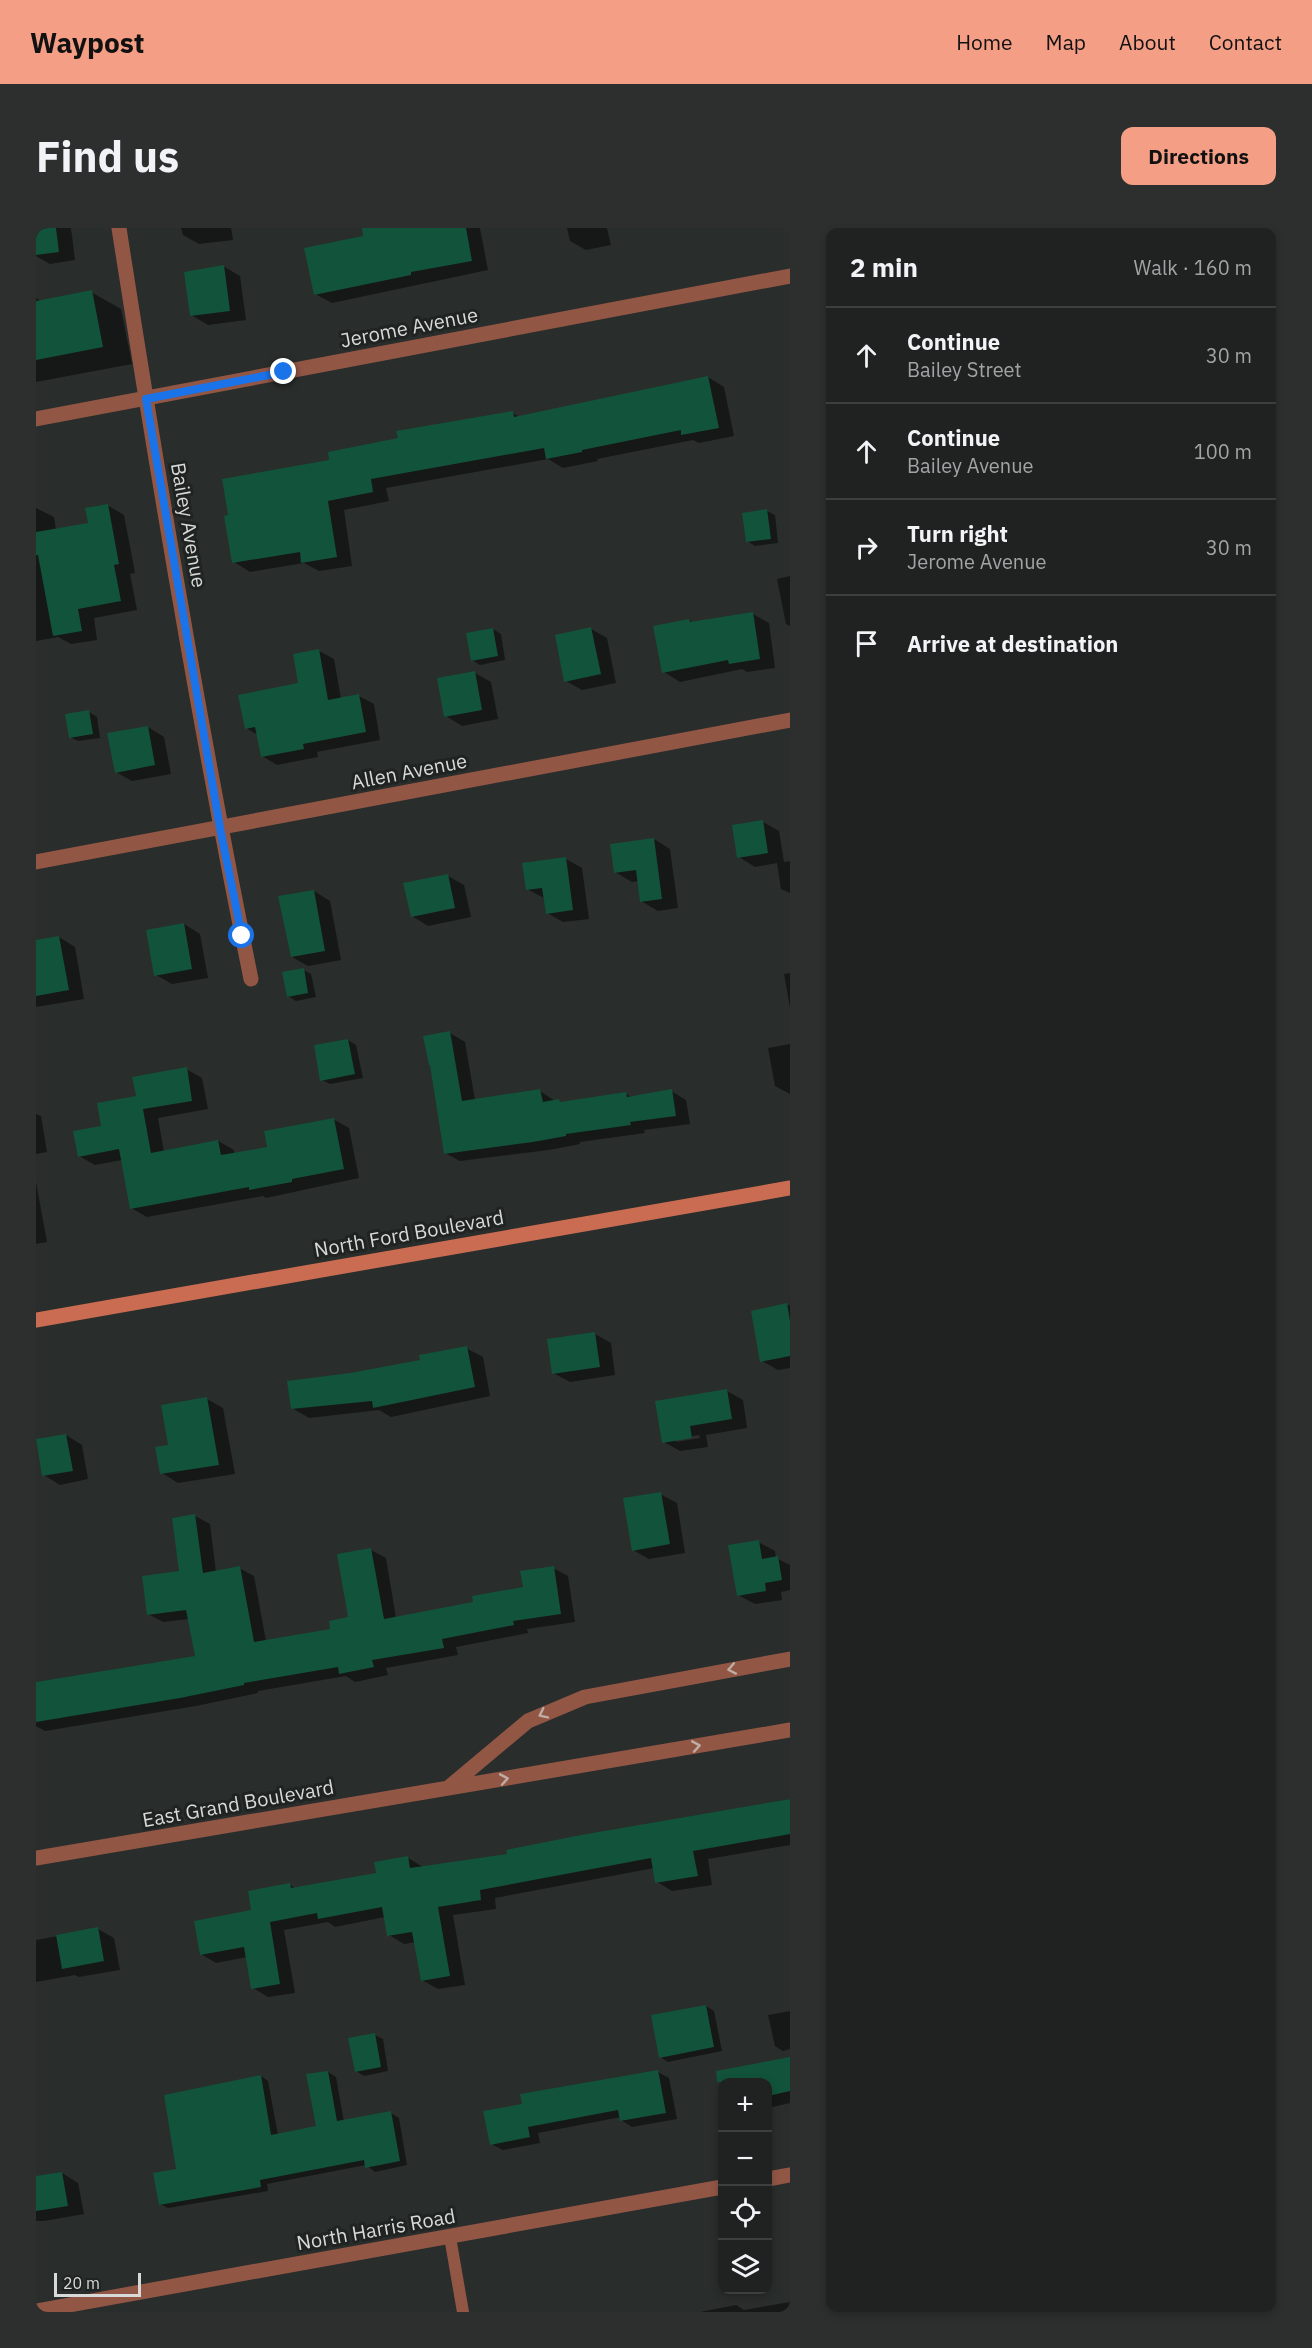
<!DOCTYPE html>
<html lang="en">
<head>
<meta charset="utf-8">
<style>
	body { margin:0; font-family:"IBM Plex Sans",sans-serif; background:#2c2f2d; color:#f1f3f6 }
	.controls { position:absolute; right:18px; bottom:18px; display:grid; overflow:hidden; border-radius:12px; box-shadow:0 3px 9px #0003 }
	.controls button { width:54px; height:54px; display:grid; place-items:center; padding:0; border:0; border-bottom:2px solid #3c3f3e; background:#1f2220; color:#f1f3f6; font:30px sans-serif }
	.scale { position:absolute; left:18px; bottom:15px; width:87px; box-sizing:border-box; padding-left:6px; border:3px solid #d7dad8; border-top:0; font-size:16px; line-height:21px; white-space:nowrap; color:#d7dad8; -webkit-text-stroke:4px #1f2321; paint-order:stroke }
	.stop { position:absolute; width:18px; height:18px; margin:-14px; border:4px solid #1a73e8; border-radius:50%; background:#fff }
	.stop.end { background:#1a73e8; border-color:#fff; box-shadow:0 2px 6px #0008 }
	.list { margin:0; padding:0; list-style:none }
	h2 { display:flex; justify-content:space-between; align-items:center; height:78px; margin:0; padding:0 24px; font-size:26px }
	h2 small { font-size:20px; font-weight:400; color:#a1a4a5 }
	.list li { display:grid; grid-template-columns:39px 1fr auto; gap:18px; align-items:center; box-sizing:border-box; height:96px; padding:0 24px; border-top:2px solid #3c3f3e }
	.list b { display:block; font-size:22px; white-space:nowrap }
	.list p { margin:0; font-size:20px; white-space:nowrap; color:#a1a4a5 }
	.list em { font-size:20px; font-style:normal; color:#a1a4a5 }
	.icon { flex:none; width:33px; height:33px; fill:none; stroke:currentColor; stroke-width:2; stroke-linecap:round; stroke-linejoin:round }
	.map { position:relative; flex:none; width:754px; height:2084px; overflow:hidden; border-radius:12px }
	header { display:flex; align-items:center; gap:36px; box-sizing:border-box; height:84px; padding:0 30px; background:#f49e86; color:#111 }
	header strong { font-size:28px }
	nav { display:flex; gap:33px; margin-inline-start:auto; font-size:21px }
	.intro { display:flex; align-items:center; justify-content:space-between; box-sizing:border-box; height:144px; padding:0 36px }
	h1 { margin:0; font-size:42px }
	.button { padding:15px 27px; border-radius:12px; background:#f49e86; color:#111; font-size:21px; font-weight:700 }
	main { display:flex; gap:36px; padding:0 36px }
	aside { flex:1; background:#1f2220; border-radius:12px; box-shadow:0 3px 9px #0003 }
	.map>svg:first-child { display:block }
	.shadow { fill:#0007; fill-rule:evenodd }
	.building { fill:#12533b }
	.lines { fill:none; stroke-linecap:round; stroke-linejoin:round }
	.service { stroke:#925645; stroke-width:12 }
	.minor { stroke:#925645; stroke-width:15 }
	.tertiary { stroke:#925645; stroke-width:15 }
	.secondary { stroke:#ca6c51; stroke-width:15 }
	.oneway { stroke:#bfaca5 }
	.route { stroke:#1a73e8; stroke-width:8 }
	.labels { text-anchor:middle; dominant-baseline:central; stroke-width:6; stroke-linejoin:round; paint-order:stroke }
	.street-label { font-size:20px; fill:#d7dad8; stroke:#1f2321 }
</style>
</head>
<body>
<header>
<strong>Waypost</strong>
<nav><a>Home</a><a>Map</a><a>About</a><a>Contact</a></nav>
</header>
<div class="intro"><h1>Find us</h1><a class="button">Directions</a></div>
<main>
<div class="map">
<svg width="754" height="2084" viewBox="0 0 754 2084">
	<rect width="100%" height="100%" fill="#292d2b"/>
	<path class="shadow" d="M0 0H35L39 32 14 36 0 28Z
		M145 0H195L197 12 163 16 147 7Z
		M328 0H444L452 42 296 75 279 66 329 9Z
		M531 0H571L575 17 550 22 534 13Z
		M187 38 204 48 210 92 172 97 155 87Z
		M55 64 85 81 96 136 0 154V70L5 73Z
		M672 149 688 159 698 208 663 215 657 212 561 231 562 233 527 240 512 231 350 260 353 273 308 282 316 338 283 343 268 335 214 344 198 334 295 233 476 185 484 189Z
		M71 277 88 287 99 345 94 346 101 382 58 390 61 412 35 416 22 409 0 413V280L18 289 20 302 53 296Z
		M731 283 739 287 742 315 719 318 711 313Z
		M754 348V398L750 396 741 351Z
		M717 386 733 395 739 440 711 444 706 441 644 454 628 444 653 392 657 395Z
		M457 401 465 406 469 432 444 437 436 432Z
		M555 401 571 410 580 455 546 462 530 453Z
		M283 423 298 431 305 471 323 468 338 476 344 512 281 524 282 529 241 537 226 528 222 507 210 500 264 457Z
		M439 445 455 454 462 491 426 498 410 488Z
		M53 484 61 489 64 510 42 513 34 509Z
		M112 499 128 509 135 546 96 553 80 544Z
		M727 594 743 603 748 634 754 633V665L745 661 741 635 719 639 703 629Z
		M618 611 634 621 642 680 622 683 605 673 603 653 596 654 579 644Z
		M530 631 546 640 553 691 527 694 511 685 508 670 491 661Z
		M412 648 428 657 435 689 392 698 376 688Z
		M278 663 294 673 305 732 272 738 256 729Z
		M148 696 164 706 172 750 136 756 120 747Z
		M23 709 39 719 48 771 0 779V713Z
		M267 742 275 746 280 769 260 773 252 768Z
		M754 745V780L748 746Z
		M414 805 429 814 439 872 504 863 519 873 527 875 590 866 596 869 635 863 650 872 654 896 608 902 609 905 544 914V916L513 922 424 933 409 925Z
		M312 812 320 817 327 850 294 856 286 852Z
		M754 816V866L739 858 732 820Z
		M150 841 166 850 172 881 122 890 128 924 182 913 198 922V926L233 920 297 891 313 900 323 950 230 970 227 968 111 989 95 980 86 932 59 937 43 928 67 899 101 869Z
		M0 886 5 888 11 924 0 926Z
		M0 954 11 1014 0 1016Z
		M754 1077V1140L742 1142 726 1133 717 1084Z
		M559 1106 575 1115 579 1147 534 1154 517 1145Z
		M430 1120 447 1129 454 1168 355 1189 343 1182 273 1190 256 1180 315 1146 386 1133Z
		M691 1163 707 1172 711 1200 670 1207 672 1219 644 1223 628 1214ZM663 1207 664 1210 640 1214V1211Z
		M171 1171 187 1180 199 1246 142 1255 126 1245 134 1218Z
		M30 1207 46 1217 52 1251 24 1257 8 1247Z
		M624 1266 641 1275 649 1325 613 1331 597 1322Z
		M159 1288 174 1296 180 1344 203 1340 218 1348 230 1413 296 1402 314 1391 335 1322 350 1330 360 1390 439 1375 488 1360 517 1340 532 1348 539 1394 491 1401 492 1405 420 1419 422 1427 350 1440 352 1447 319 1454 310 1448 222 1463V1465L160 1478 9 1503 0 1498V1456L161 1429 153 1391 127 1394 112 1386 145 1344Z
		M722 1314 739 1323 740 1330 754 1337V1362L745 1364 746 1372 719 1376 702 1367Z
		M754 1571V1617L672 1631 676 1657 636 1663 621 1654 618 1640 459 1670 460 1681 417 1687 429 1757 402 1761 386 1752 380 1714 368 1716 353 1707 349 1689 299 1699 292 1694 248 1702 259 1765 232 1769 217 1760 211 1729 180 1735 165 1726 254 1657 261 1661 342 1646 372 1630 387 1639 473 1627Z
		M62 1701 78 1710 84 1742 43 1749 39 1747 0 1754V1712Z
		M670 1778 678 1783 686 1823 632 1834 624 1829Z
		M754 1783V1821L747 1823 739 1818 732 1787Z
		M339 1807 347 1811 352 1843 328 1848 320 1843Z
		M754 1830V1875L732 1880V1854H710L708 1839Z
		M292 1844 300 1849 308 1894 355 1885 363 1890 371 1937 339 1944 330 1937 231 1956 232 1963 132 1980 124 1976 142 1942 225 1848 232 1853 242 1907 281 1900Z
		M622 1844 633 1850 641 1891 596 1899 585 1892V1889L502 1905 504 1915 467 1922 455 1916 488 1877Z
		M26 1945 42 1955 48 1986 8 1993H0V1950Z
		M754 2074V2084H664L700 2077 708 2082Z"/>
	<path class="building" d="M0 0H20L23 24 0 27Z
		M326 0H430L436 33 375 44V47L278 67 268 20 327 8Z
		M188 37 194 83 154 88 148 44Z
		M56 62 67 119 0 132V73Z
		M672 148 683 200 645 207V202L546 222V224L510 231 508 220 335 251 337 264 292 273 301 329 265 335 264 324 196 335 188 288 192 287 186 251 293 232 292 224 362 210 360 203 477 183 478 189Z
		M72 276 83 336 78 337 85 373 42 381 46 403 17 408 2 327H0V304L52 295 49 280Z
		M731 281 735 311 710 314 706 285Z
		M717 384 724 431 693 436 692 432 626 445 617 398 653 391 654 394Z
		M555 399 565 446 528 454 519 407Z
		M457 400 462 428 435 433 430 405Z
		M283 421 292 472 323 466 330 504 267 516 268 521 225 529 219 499 209 501 202 467 262 455 257 426Z
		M439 443 446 482 408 489 401 450Z
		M53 482 57 506 33 510 29 486Z
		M112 498 119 537 79 545 71 505Z
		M727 592 732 625 701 630 696 597Z
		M618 610 626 671 604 674 600 642 578 645 574 616Z
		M530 629 537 682 510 686 506 660 490 662 486 635Z
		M412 646 419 680 375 689 367 655Z
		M278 662 289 723 255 729 242 668Z
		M148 695 156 741 118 748 110 702Z
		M23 708 33 762 0 768V712Z
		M268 740 272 765 251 769 246 744Z
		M414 803 426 873 504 861 507 874 523 871 524 874 590 864 591 869 636 861 640 888 594 894 595 897 530 906V908L497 914 408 926 394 837H393L387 808Z
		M312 811 319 846 284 853 278 817Z
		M151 839 156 873 107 881 115 925 182 912 185 927 231 919 228 903 298 890 308 941 256 951V954L213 962V959L94 981 83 921 42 929 37 903 65 898 61 875 100 868 96 849Z
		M751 1075 754 1093V1128L724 1134 715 1083Z
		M559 1104 564 1139 516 1146 511 1111Z
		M431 1118 439 1159 337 1180 336 1173 255 1181 251 1153 314 1145 384 1132 383 1127Z
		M691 1161 696 1191 654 1198 656 1210 626 1215 619 1173Z
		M171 1169 183 1237 124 1246 119 1219 132 1217 125 1177Z
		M30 1206 37 1243 6 1248 0 1211Z
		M625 1264 634 1316 596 1323 587 1270Z
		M159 1286 167 1345 204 1338 218 1414 294 1401 293 1393 312 1389 301 1326 335 1320 348 1391 437 1374 436 1368 487 1359 484 1343 518 1338 525 1386 477 1393 478 1397 406 1411 408 1420 336 1432 338 1439 303 1446 302 1439 208 1455V1457L144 1470 0 1494V1454L159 1428 150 1382 111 1387 106 1348 143 1343 136 1290Z
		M723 1312 726 1331 742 1328 746 1352 729 1355 730 1363 701 1368 692 1317Z
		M754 1571V1606L657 1623 662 1648 619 1655 615 1630 444 1662 445 1672 402 1679 414 1748 385 1753 376 1704 351 1708 346 1679 282 1691 281 1685 234 1694 244 1756 215 1761 208 1719 164 1727 158 1693 215 1682 212 1663 254 1655 255 1660 340 1645 338 1634 372 1628 374 1640 471 1626 470 1622 545 1607Z
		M62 1699 68 1733 26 1741 20 1707Z
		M670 1777 678 1819 623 1830 615 1787Z
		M339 1805 345 1839 319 1844 312 1810Z
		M754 1829V1863L732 1868V1854H681L680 1843Z
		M622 1842 630 1885 584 1893 582 1882 492 1899 494 1909 454 1917 447 1883 486 1876 484 1866Z
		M292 1843 301 1893 355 1883 364 1933 329 1940 328 1932 224 1952 225 1959 123 1977 117 1945 140 1941 128 1867 225 1847 235 1907 280 1898 270 1846Z
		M26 1944 32 1978 0 1983V1948Z"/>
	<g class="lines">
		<path class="service" d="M414 2009 427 2084"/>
		<path class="minor" d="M83 0C122 251 164 502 215 751
			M0 191 754 48
			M0 634 754 492
			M412 1560 492 1493 549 1469 754 1431
			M0 1630 754 1502"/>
		<path class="tertiary" d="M732 1951 754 1947
			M0 2083 686 1959"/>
		<path class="secondary" d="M0 1092 754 960"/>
	</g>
	<defs><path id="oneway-chevron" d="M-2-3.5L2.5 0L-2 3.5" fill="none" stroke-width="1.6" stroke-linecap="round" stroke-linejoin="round" transform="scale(1.5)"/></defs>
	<g class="oneway">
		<use href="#oneway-chevron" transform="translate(696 1441) rotate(169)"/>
		<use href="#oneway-chevron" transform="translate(507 1486) rotate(154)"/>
		<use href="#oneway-chevron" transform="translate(660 1518) rotate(-10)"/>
		<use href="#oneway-chevron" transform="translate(468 1551) rotate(-10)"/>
	</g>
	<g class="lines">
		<path class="route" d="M206 708 184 600 110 171 248 144"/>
	</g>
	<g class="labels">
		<g class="street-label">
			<text transform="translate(373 99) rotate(-11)">Jerome Avenue</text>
			<text transform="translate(153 297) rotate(80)">Bailey Avenue</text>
			<text transform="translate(373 543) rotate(-11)">Allen Avenue</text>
			<text transform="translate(373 1005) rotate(-10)">North Ford Boulevard</text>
			<text transform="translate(202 1575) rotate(-10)">East Grand Boulevard</text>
			<text transform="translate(340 2001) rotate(-10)">North Harris Road</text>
		</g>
	</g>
</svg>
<div class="controls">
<button>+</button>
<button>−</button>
<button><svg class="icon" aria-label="locate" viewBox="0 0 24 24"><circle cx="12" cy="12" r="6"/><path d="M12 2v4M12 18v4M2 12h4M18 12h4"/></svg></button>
<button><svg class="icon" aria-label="layers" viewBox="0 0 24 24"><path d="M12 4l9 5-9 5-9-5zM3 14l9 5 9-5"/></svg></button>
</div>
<div class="scale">20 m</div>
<div class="stop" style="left:206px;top:708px"></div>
<div class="stop end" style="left:248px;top:144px"></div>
</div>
<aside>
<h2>2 min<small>Walk · 160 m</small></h2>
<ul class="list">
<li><svg class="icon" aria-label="ahead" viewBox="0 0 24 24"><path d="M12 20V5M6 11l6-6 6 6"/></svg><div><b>Continue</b><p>Bailey Street</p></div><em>30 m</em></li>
<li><svg class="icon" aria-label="ahead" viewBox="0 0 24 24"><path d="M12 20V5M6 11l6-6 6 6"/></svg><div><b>Continue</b><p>Bailey Avenue</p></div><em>100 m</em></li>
<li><svg class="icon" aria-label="right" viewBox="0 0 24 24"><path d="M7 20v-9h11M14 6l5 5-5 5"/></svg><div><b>Turn right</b><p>Jerome Avenue</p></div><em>30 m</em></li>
<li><svg class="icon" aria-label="arrive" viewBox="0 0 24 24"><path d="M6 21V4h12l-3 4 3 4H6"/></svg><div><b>Arrive at destination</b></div></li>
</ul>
</aside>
</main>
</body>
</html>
